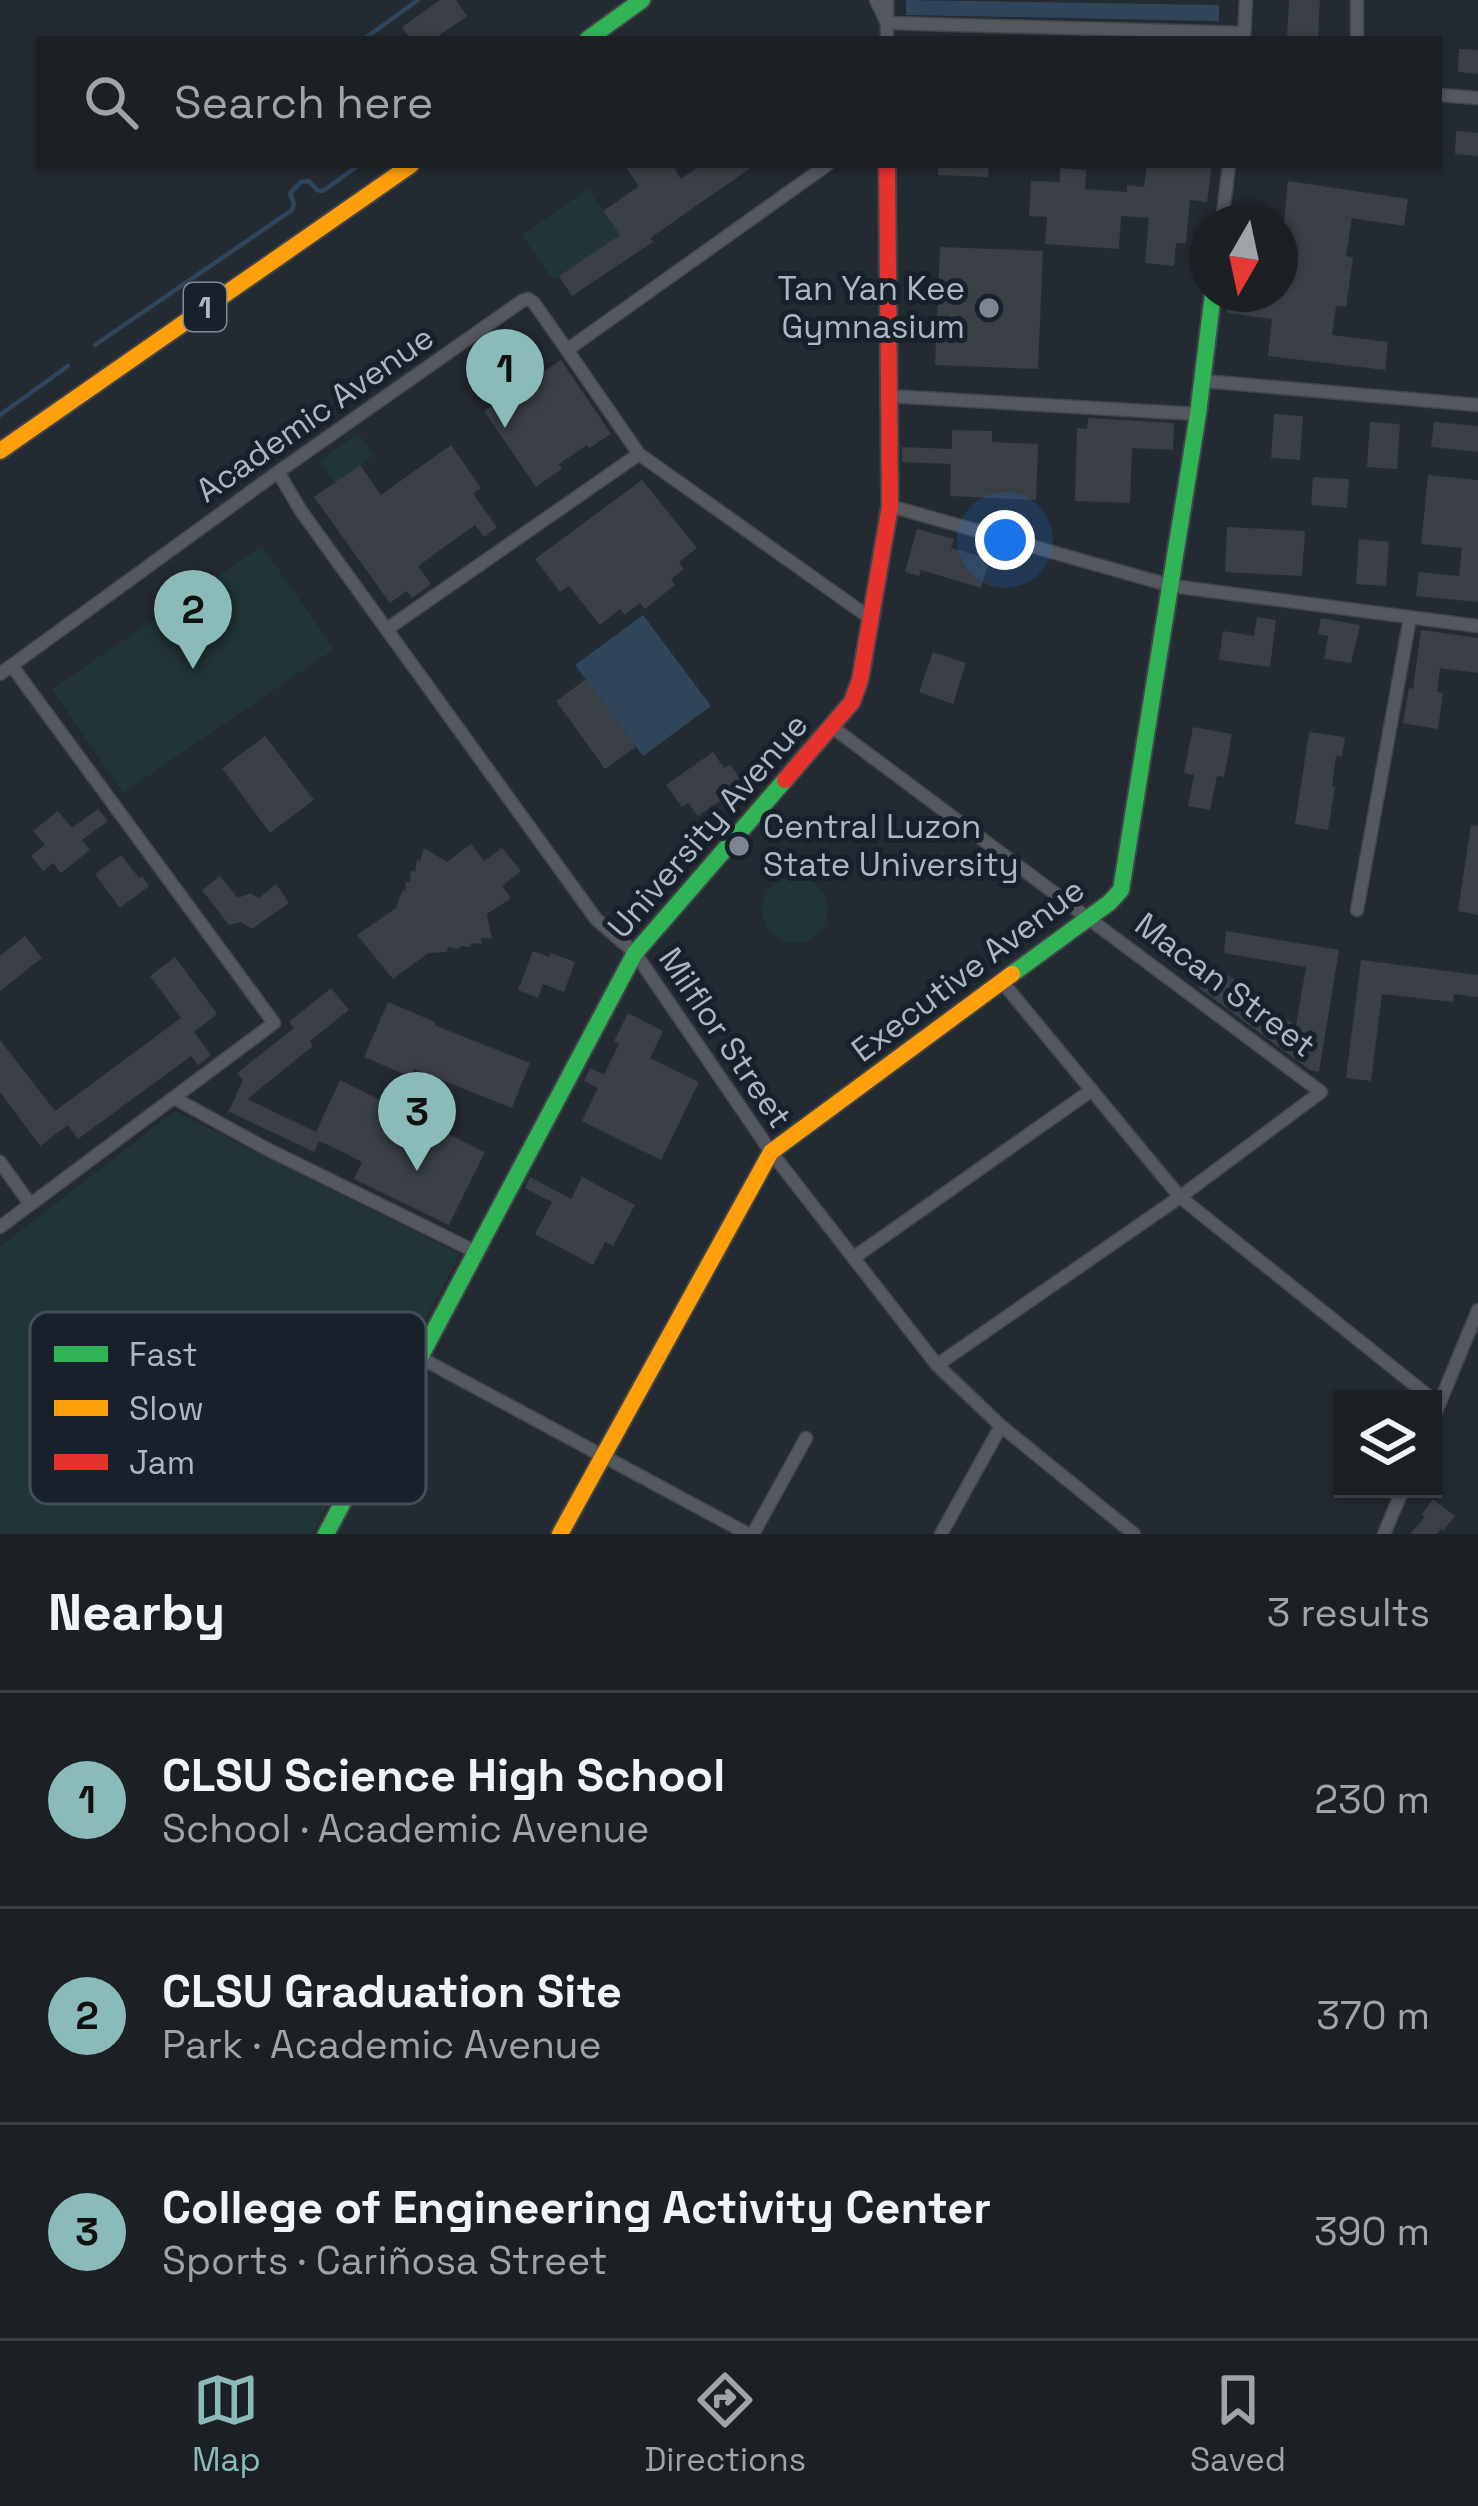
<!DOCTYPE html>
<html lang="en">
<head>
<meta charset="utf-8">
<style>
	body { margin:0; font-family:"Space Grotesk",sans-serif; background:#282d32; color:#f1f3f6 }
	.controls { position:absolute; right:36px; bottom:36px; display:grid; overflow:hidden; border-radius:0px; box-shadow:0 3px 9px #0004 }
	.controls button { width:108px; height:108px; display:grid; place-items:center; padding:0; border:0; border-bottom:3px solid #393e42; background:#1b2025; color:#f1f3f6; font:60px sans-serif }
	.compass { position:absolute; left:1190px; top:204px; width:108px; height:108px; border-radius:50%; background:#1b2025; box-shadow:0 3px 9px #0004; rotate:189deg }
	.you { position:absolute; left:1005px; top:540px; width:42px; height:42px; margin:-30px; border:9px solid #fff; border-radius:50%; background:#1a73e8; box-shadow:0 0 0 18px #1a73e833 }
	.badge { display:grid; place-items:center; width:78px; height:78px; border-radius:50%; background:#8bbbb9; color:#111; font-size:39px; font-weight:700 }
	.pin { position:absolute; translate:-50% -99px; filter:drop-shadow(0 3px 6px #0008) }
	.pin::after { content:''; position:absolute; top:63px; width:42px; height:36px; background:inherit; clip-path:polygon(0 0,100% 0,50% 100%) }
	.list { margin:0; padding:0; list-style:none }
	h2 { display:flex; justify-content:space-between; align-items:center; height:156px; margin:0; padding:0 48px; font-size:51px }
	h2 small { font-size:39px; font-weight:400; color:#a0a3a7 }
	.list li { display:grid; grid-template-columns:78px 1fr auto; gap:36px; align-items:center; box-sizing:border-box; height:216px; padding:0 48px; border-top:3px solid #393e42 }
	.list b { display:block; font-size:45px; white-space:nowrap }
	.list p { margin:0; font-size:39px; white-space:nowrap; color:#a0a3a7 }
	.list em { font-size:39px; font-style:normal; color:#a0a3a7 }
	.icon { flex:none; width:66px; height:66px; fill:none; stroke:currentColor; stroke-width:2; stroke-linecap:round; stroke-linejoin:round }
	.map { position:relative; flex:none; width:1478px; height:1534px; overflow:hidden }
	.search { position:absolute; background:#1b2025; box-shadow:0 3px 9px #0004; left:36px; right:36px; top:36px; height:132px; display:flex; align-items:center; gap:30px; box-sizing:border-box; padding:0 42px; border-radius:0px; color:#a0a3a7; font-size:45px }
	.sheet { height:804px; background:#1b2025 }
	nav { display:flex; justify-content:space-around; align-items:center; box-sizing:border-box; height:168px; border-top:3px solid #393e42; background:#1b2025; font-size:33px; color:#a0a3a7 }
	nav a { display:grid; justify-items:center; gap:6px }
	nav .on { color:#8bbbb9 }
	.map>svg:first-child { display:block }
	.green { fill:#213436 }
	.water { fill:#30445a }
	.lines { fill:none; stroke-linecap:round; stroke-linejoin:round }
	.stream { stroke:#30445a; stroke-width:4.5 }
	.building { fill:#393f45 }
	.street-casing { stroke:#40454a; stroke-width:15 }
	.fast-casing { stroke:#40454a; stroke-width:20 }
	.slow-casing { stroke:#40454a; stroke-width:20 }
	.jam-casing { stroke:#40454a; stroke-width:20 }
	.street { stroke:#545860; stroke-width:12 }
	.fast { stroke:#30b455; stroke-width:16 }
	.slow { stroke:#ff9f0a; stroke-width:16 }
	.jam { stroke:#e5322d; stroke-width:16 }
	.poi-dot { fill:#7c8691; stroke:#18212b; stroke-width:4.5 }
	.labels { text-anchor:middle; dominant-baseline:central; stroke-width:10; stroke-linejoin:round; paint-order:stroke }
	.shield { fill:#18212b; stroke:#808a96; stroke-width:3 }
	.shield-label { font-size:30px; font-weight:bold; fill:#acb7c4 }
	.poi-label { font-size:33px; fill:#acb7c4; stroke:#18212b; text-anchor:end }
	.street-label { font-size:33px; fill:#acb7c4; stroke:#18212b }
	.key { fill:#18212b; stroke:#444e59; stroke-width:3 }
	.key-label { font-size:33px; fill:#acb7c4 }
</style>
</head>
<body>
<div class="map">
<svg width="1478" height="1534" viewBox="0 0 1478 1534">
	<rect width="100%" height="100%" fill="#242a31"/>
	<path class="green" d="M588 189 620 235 553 280 522 235Z
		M358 433 374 455 335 483 319 461Z
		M262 546 334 649 123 793 52 689Z
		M762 910a33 33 0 1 1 66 0a33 33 0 1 1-66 0Z
		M175 1111 460 1254 312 1534H0V1247Z"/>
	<path class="water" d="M906 0 1219 5V21L906 15Z
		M643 615 711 706 643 756 575 665Z"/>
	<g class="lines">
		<path class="stream" d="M364 39 418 0
			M95 345 292 210 294 204 290 193 301 182 309 181 317 190 323 191 359 165
			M0 415 68 366"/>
	</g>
	<path class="building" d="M440 0H456L467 16 434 39H410L402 27Z
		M1289 0H1320L1318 39H1287Z
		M1459 49 1478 50V74L1458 72Z
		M1456 131 1478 133V156L1455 154Z
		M624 165H672L681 179 701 165H755L650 238 653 242 572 296 559 276 620 235 603 211 639 186Z
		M938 165H989L988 177 938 175Z
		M1147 165H1212L1207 202 1190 200 1186 243H1176L1174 266 1145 263 1149 218 1121 216 1119 249 1045 244 1047 217 1029 216 1031 181 1060 182V168L1086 170 1085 189 1127 192V185L1144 187Z
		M1288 181 1408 199 1404 226 1352 218 1346 256 1353 258 1346 307 1336 306 1332 335 1388 342 1385 370 1268 356 1272 319 1227 313 1230 294H1280V261Z
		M940 247 1043 251 1038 369 935 365Z
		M561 360 611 434 589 448 587 445 559 464 562 469 536 487 484 411Z
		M1274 414 1303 416 1300 460 1271 458Z
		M1088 418 1174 423 1173 450 1132 448 1130 503 1075 501 1077 428 1087 429Z
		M1370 422 1400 424 1397 469 1367 467Z
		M1434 422 1478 426V452L1431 447Z
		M952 430 992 431V442L1038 444 1036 500 950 496 951 464 902 462V447L952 449Z
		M451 445 481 488 473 494 497 527 484 537 475 525 418 566 431 584 412 598 407 591 390 603 314 497 360 465 381 495Z
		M1428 475 1478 480V602L1416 596 1419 572 1459 576 1462 548 1421 544Z
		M1313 477 1349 479 1347 508 1311 505Z
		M642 480 697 548 679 562 684 569 671 579 675 585 645 609 640 603 625 615 620 609 600 625 569 586 560 592 535 559Z
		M1227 527 1305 531 1302 576 1225 572Z
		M917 529 954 539 951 548 990 559 981 588 921 570 919 576 905 572Z
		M1359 539 1389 542 1386 586 1356 584Z
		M1257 617 1276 620 1270 667 1219 660 1223 631 1254 636Z
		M1321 618 1360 625 1351 663 1324 659 1328 636 1318 634Z
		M1421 630 1478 638V673L1440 668 1437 692 1443 693 1438 729 1403 723 1409 688 1413 689Z
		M933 652 966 663 953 704 919 692Z
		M586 679 636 747 605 769 556 701Z
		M1193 727 1232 734 1224 777 1217 776 1210 810 1188 806 1194 775 1184 773Z
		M1309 732 1345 737 1342 757 1336 756 1332 787H1335L1328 830 1295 824Z
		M265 736 314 800 270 833 222 768Z
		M713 752 724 768 730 764 744 784 698 816 688 803 682 807 666 785Z
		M98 809 108 821 82 840 90 850 61 873 53 863 43 871 31 856 45 845 33 831 58 811 72 828Z
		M1471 825 1478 826V915L1458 911Z
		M471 844 484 861 502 848 521 871 502 886 511 898 487 914 492 939 481 938 482 944 471 943 470 947 460 946 459 949 448 947 447 952 428 953 393 979 357 935 396 908 402 891H405L406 882H410L411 870 415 872 417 859 420 862 424 848 447 862Z
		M121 855 139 878 142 876 149 886 120 908 95 874Z
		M220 876 238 898 250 893 259 898 276 884 289 903 252 929 241 922 229 925 202 890Z
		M1226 931 1339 950 1319 1072 1310 1070 1199 988 1217 967 1296 1026 1306 967 1224 953Z
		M25 936 42 958 0 991V956Z
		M533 951 549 957 551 953 575 962 564 992 543 984 538 998 518 990Z
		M175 957 217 1014 194 1032 211 1055 198 1065 191 1056 78 1139 68 1125 40 1146 0 1092V1040L55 1111 181 1018 150 976Z
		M1361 960 1478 975V997L1454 994 1453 1002 1382 994 1371 1081 1346 1078Z
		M331 988 349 1010 310 1041 313 1046 247 1099 316 1132 340 1080 485 1152 449 1225 354 1179 362 1162 345 1153 319 1141 314 1152 230 1112 227 1115 243 1080 237 1073 294 1028 289 1022Z
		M388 1002 435 1022 434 1025 530 1063 512 1108 414 1069 411 1077 364 1057Z
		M628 1013 663 1031 650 1058 699 1082 661 1160 582 1121 598 1088 584 1081 590 1068 604 1075 619 1044 614 1041Z
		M530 1177 571 1199 582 1177 635 1205 613 1246 605 1242 593 1265 535 1234 552 1202 525 1188Z
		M1433 1499 1455 1516 1443 1531 1441 1529 1437 1534H1410L1425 1517 1422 1514Z"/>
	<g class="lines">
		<defs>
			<path id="street" d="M876 0 887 23 1244 33
				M887 0V39
				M1357 0V39
				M1244 38 1246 0
				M1439 95 1478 98
				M1222 222 1229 165
				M567 350 639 454 870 618
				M1203 381 1478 405
				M888 396 1198 414
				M278 472 301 511 596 919 635 953 771 1152 937 1365 1001 1426 1134 1534
				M890 506 1172 586 1478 626
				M387 629 639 454
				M0 674 278 472 522 301 528 299 534 303 567 350 827 165
				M832 727 1321 1092 1180 1197 937 1365
				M1357 910 1410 618
				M1003 983 1180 1197 1432 1399
				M174 1098 265 1148 474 1251
				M0 1162 30 1204
				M0 1227 274 1023 12 666
				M853 1258 1092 1090
				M419 1357 748 1534
				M1433 1419 1478 1310
				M753 1534 806 1438
				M941 1534 1001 1426
				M1384 1534 1403 1489"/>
			<path id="fast" d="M588 39 642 0
				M1012 974 1109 903 1121 890 1198 414 1213 294
				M326 1534 635 953 785 780"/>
			<path id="slow" d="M0 451 411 165
				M560 1534 771 1152 1012 974"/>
			<path id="jam" d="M785 780 852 702 860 680 890 506 887 165"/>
		</defs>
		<use href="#street" class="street-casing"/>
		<use href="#fast" class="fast-casing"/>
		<use href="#slow" class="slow-casing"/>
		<use href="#jam" class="jam-casing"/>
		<use href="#street" class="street"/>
		<use href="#fast" class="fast"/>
		<use href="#slow" class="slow"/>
		<use href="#jam" class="jam"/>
	</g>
	<g class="poi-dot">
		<circle cx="989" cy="308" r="12"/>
		<circle cx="739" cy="846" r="12"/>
	</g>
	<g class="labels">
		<rect class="shield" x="184" y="283" width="42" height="48" rx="9"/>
		<g class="shield-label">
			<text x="205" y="307">1</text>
		</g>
		<g class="poi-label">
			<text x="965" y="289">Tan Yan Kee<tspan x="965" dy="38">Gymnasium</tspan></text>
			<text x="763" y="827" text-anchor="start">Central Luzon<tspan x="763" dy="38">State University</tspan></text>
		</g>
		<g class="street-label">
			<text transform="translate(315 414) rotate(-35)">Academic Avenue</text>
			<text transform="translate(708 826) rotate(-49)">University Avenue</text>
			<text transform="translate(968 970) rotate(-37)">Executive Avenue</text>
			<text transform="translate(1225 985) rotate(37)">Macan Street</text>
			<text transform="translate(725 1038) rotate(56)">Milflor Street</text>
		</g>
	</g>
	<rect x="30" y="1312" width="396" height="192" rx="18" class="key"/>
	<rect x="54" y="1346" width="54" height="16" fill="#30b455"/>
	<rect x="54" y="1400" width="54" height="16" fill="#ff9f0a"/>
	<rect x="54" y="1454" width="54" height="16" fill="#e5322d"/>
	<g class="key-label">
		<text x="129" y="1366">Fast</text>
		<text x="129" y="1420">Slow</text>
		<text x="129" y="1474">Jam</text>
	</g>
</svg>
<div class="controls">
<button><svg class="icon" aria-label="layers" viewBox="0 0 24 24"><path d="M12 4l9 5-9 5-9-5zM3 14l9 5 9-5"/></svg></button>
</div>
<svg class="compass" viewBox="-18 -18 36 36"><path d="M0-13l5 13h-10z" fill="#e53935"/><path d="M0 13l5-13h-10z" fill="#a0a3a7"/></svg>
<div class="you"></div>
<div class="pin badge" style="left:505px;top:428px">1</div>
<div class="pin badge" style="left:193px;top:669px">2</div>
<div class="pin badge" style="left:417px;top:1171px">3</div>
<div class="search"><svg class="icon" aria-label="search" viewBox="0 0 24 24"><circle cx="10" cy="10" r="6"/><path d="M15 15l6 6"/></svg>Search here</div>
</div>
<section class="sheet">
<h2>Nearby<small>3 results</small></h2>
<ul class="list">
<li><span class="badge">1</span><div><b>CLSU Science High School</b><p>School · Academic Avenue</p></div><em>230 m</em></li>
<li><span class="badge">2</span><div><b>CLSU Graduation Site</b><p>Park · Academic Avenue</p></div><em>370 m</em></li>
<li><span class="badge">3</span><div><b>College of Engineering Activity Center</b><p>Sports · Cariñosa Street</p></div><em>390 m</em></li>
</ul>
</section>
<nav>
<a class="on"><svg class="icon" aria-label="map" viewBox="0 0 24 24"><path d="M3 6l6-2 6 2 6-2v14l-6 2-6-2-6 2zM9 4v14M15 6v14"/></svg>Map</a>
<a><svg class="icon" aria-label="directions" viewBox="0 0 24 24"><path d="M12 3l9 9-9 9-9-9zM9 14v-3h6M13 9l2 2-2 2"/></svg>Directions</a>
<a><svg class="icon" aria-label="saved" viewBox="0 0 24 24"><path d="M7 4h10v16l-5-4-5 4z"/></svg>Saved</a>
</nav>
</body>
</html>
